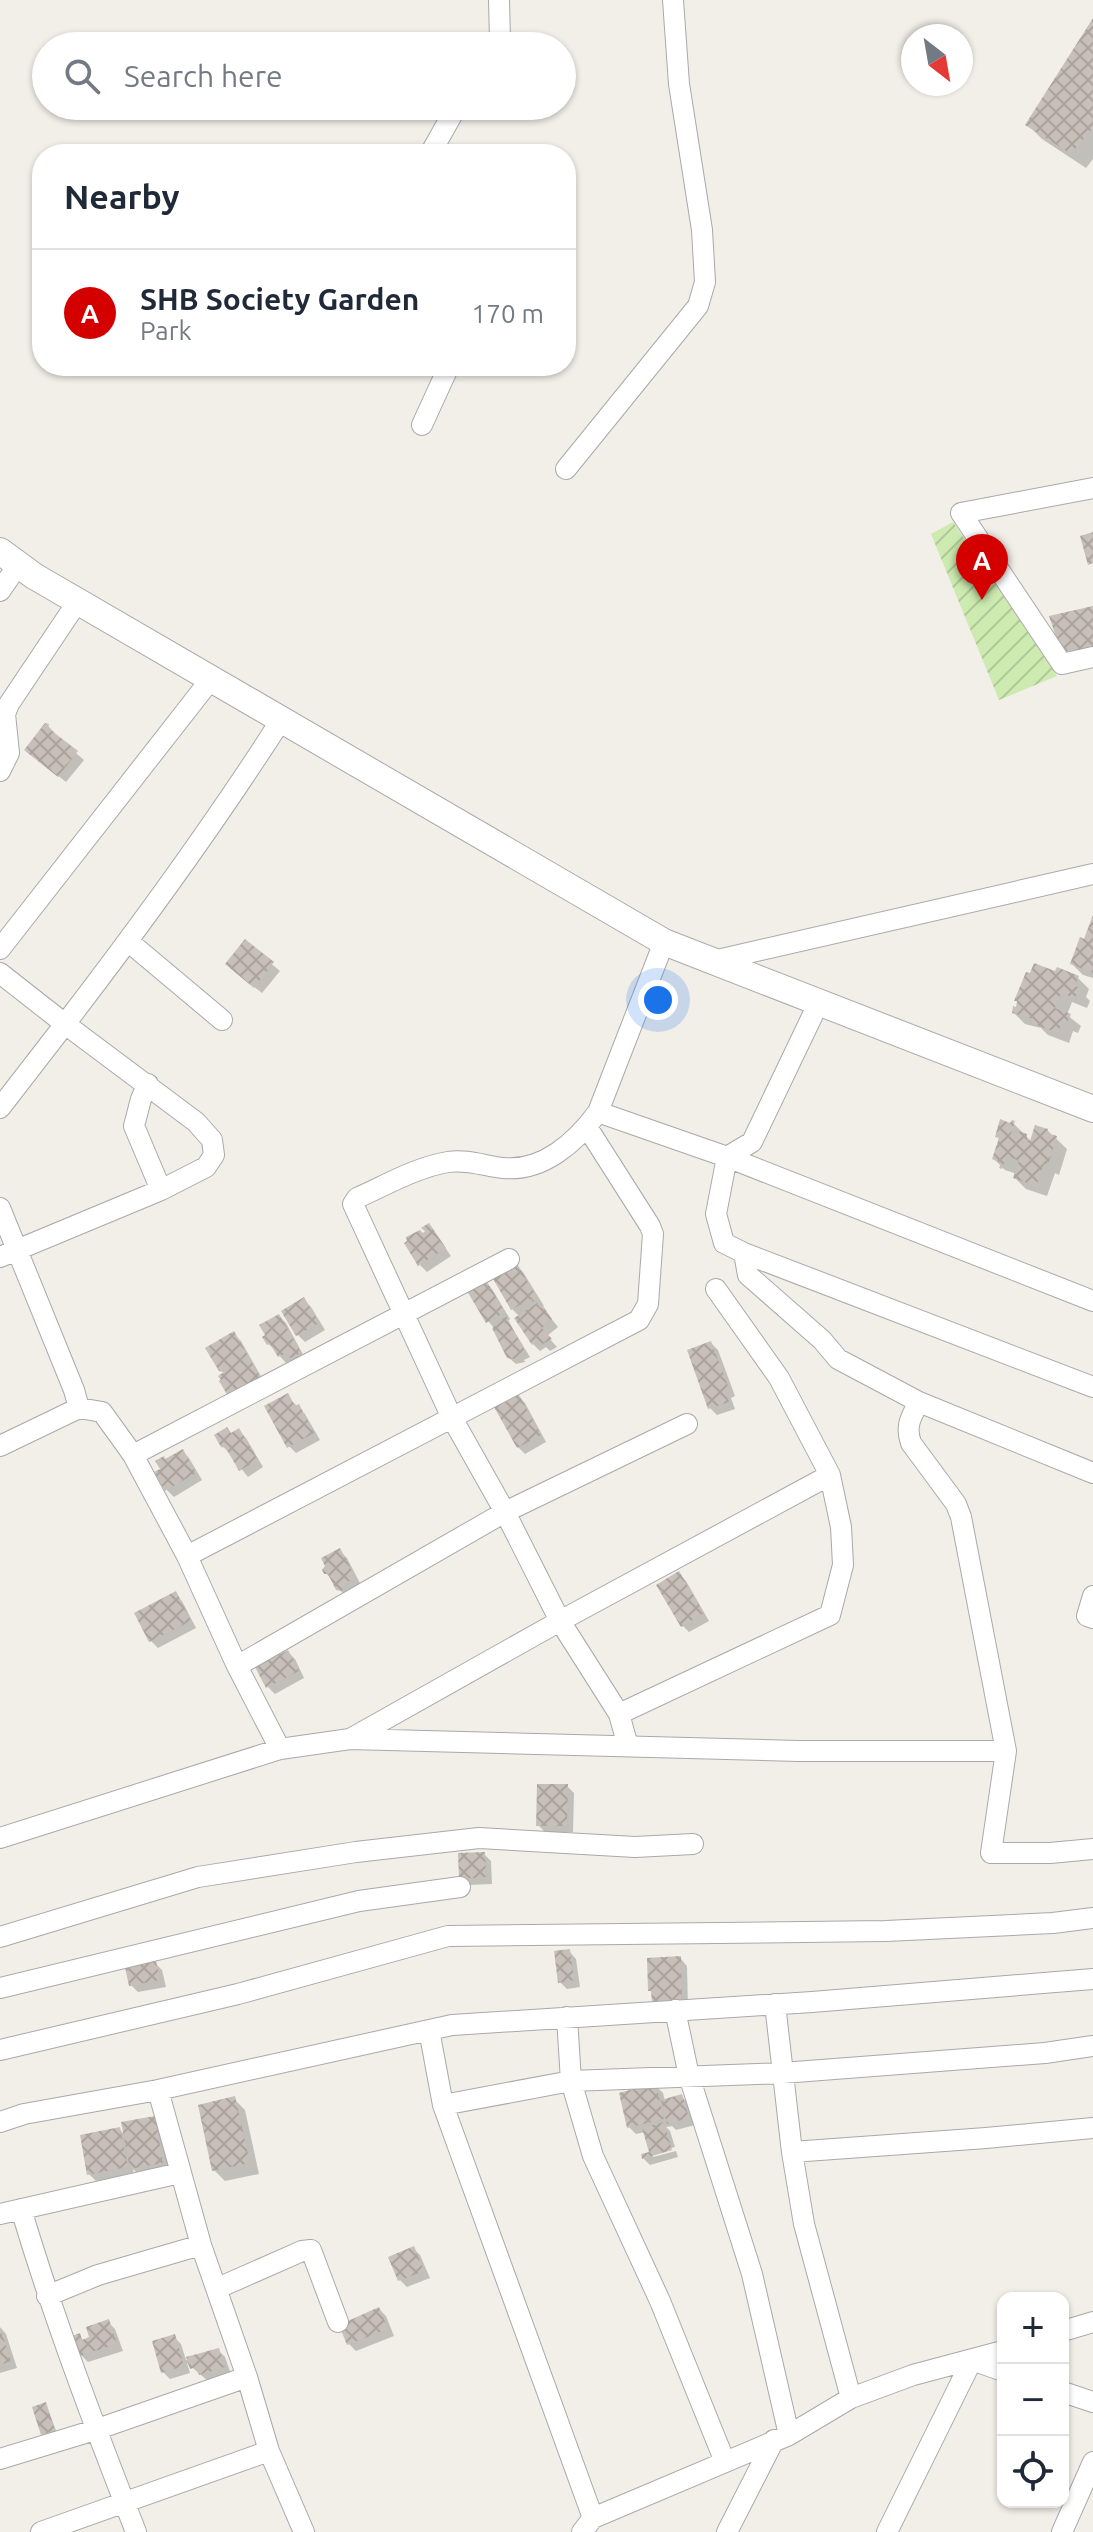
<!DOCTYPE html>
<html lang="en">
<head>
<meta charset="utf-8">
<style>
	body { margin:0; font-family:Ubuntu,sans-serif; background:#f2f2f3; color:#1f2937 }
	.controls { position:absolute; right:24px; bottom:24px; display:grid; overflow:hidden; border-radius:16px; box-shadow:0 2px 6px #0004 }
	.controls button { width:72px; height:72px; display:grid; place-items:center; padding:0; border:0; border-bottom:2px solid #e0e1e3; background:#fff; color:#1f2937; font:40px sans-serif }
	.compass { position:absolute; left:901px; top:24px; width:72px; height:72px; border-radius:50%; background:#fff; box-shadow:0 2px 6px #0004; rotate:149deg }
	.you { position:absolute; left:658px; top:1000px; width:28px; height:28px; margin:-20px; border:6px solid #fff; border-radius:50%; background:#1a73e8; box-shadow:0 0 0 12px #1a73e833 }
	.badge { display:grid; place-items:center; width:52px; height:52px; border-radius:50%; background:#d40000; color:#fff; font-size:26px; font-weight:700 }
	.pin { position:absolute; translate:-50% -66px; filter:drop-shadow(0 2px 4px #0008) }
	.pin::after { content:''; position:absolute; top:42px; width:28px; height:24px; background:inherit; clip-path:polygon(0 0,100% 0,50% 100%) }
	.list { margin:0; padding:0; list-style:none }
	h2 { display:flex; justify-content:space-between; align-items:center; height:104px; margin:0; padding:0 32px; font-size:34px }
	h2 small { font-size:26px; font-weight:400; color:#747a83 }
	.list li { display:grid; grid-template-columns:52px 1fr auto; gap:24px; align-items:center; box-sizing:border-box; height:128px; padding:0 32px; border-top:2px solid #e0e1e3 }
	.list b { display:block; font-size:30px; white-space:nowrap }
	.list p { margin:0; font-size:26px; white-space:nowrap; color:#747a83 }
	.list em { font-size:26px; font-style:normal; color:#747a83 }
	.icon { flex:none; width:44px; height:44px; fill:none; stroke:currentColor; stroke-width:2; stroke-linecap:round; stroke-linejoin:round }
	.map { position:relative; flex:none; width:1093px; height:2532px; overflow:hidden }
	.search { position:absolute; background:#fff; box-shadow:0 2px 6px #0004; left:32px; top:32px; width:544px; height:88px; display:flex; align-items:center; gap:20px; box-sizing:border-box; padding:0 28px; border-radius:44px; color:#747a83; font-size:30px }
	.panel { position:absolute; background:#fff; box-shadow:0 2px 6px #0004; left:32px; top:144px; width:544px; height:232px; border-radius:32px }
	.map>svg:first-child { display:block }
	.garden { fill:url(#garden-furrows) }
	.shadow { fill:#0003 }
	.building { fill:url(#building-cross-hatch) }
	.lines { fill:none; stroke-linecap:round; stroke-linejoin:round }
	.minor-casing { stroke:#a9a9a9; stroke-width:22 }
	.tertiary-casing { stroke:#a9a9a9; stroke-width:28 }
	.minor { stroke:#fff; stroke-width:20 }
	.tertiary { stroke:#fff; stroke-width:26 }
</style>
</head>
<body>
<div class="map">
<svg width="1093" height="2532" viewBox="0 0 1093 2532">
	<defs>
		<pattern id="garden-furrows" width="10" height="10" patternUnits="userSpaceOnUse" patternTransform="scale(2)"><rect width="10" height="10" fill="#cdebb0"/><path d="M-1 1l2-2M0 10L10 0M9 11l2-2" fill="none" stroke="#b0c997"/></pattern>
		<pattern id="building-cross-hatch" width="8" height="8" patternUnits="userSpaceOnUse" patternTransform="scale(2)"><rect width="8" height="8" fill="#c7bfb8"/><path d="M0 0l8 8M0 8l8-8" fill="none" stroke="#aba49e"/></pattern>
	</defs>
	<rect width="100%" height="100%" fill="#f2efe9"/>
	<path class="garden" d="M953 522 1051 666 1057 676 999 700 931 534Z"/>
	<path class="shadow" d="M1093 22V159L1086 168 1042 139 1027 124Z
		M48 726 55 733V735L84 760 66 782 33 756Z
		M1093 920V978L1083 975 1072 964 1085 941Z
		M245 942 280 971 262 993 234 971Z
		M1078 978 1089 989 1086 997 1090 1001 1087 1008 1072 1002 1067 1015 1081 1026 1078 1033 1073 1031 1069 1043 1048 1035 1041 1028 1025 1024 1014 1013 1019 1003 1017 1001Z
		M1013 1123 1032 1142 1047 1130 1067 1149 1059 1175 1055 1173 1047 1196 1026 1189 1015 1178 1017 1174 1005 1170 994 1159 1000 1140 997 1136Z
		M429 1225 451 1256 427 1272 420 1265 423 1236Z
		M516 1265 523 1272 544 1306 542 1307 558 1327 547 1336 557 1347 550 1351 546 1347 540 1351 533 1344 520 1317 512 1309Z
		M485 1282 492 1289 510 1319 508 1321 530 1357 524 1360 525 1362 516 1364 508 1357 495 1329 488 1321Z
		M304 1300 311 1307 325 1330 305 1342 298 1335Z
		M279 1316 286 1323 306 1360 298 1364 294 1359 286 1363 269 1344 262 1326Z
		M234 1334 241 1341 266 1385 225 1374 220 1370Z
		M711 1343 718 1350 735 1396 731 1398 735 1409 717 1415 710 1408 689 1351Z
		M287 1396 305 1414 320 1440 296 1453 289 1446Z
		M518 1396 525 1403 546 1442 525 1454 518 1447Z
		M239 1431 246 1438 263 1467 248 1477 223 1446 232 1435Z
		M182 1451 189 1458 202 1480 174 1497 167 1490 163 1470 166 1461Z
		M340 1551 347 1558 361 1585 345 1596 326 1573Z
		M679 1574 686 1581 709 1621 689 1632 682 1625Z
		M175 1594 182 1601 196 1628 158 1648 151 1641Z
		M288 1652 295 1659 304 1678 275 1694 268 1687Z
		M567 1786 574 1793 573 1832H545L538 1825Z
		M484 1854 491 1861 492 1884 468 1885 461 1878Z
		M569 1951 576 1959 580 1987 567 1989 560 1982Z
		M680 1958 687 1966 688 2008 653 1993Z
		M155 1963 162 1970 166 1987 138 1992 131 1985Z
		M656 2086 663 2093 665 2101 682 2097 689 2104 695 2125 676 2130 672 2126 666 2127 670 2131 675 2147 653 2153V2157L676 2151 678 2157 650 2165 643 2158 651 2154 645 2132 636 2134 629 2127Z
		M234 2099 245 2110 259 2174 225 2181 214 2170Z
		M154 2118 161 2125 169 2170 139 2175 133 2169 134 2174 96 2181 89 2174 119 2129 126 2136Z
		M413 2248 420 2255 430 2278 407 2287 400 2280Z
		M379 2309 386 2316 394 2336 356 2351 349 2344Z
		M108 2322 115 2329 123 2351 88 2362 81 2355 79 2336 84 2341Z
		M0 2327 6 2334 17 2368 0 2373Z
		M174 2337 181 2344 186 2360 218 2350 225 2357 231 2374 208 2381 187 2363 190 2373 170 2379 163 2372Z
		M46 2405 57 2433 45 2437 42 2434Z"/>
	<path class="building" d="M1093 18V127L1071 154 1025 125Z
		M1093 532V563L1088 565 1080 536Z
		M1093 606V648L1061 652 1049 616Z
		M45 723 49 724 48 728 78 751 58 777 24 750Z
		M1093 915V973L1070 964 1080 937 1084 939Z
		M245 939 274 962 254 988 225 964Z
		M1034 963 1055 971 1057 967 1079 976 1075 986 1080 988 1075 998 1061 993 1055 1008 1071 1014 1067 1023 1062 1022 1058 1033 1034 1024V1019L1012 1013 1013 1006 1016 1007 1017 1001H1014L1026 972 1030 973Z
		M1000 1119 1010 1123 1012 1120 1015 1121 1010 1136 1017 1138 1019 1131 1027 1134V1140L1030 1141 1035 1125 1048 1129 1047 1133 1057 1136 1048 1165 1044 1164 1036 1186 1013 1178 1019 1161 1007 1156 1002 1169 999 1168 1001 1163 992 1159 999 1138 995 1137Z
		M429 1223 446 1248 418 1266 404 1243 407 1241 406 1237 420 1230 423 1233 425 1231 421 1228Z
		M516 1262 538 1299 533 1302 531 1299 511 1310 492 1277Z
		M486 1280 505 1312 486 1323 467 1291Z
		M304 1297 319 1323 296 1336 281 1311Z
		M537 1303 540 1308 543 1306 552 1319 542 1328 552 1339 541 1345 538 1340 532 1345 514 1318Z
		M279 1314 300 1351 297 1356 290 1358 287 1353 278 1357 270 1344 267 1345 262 1337 265 1335 259 1325Z
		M506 1316 524 1350 514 1359 507 1358 492 1328Z
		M234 1331 260 1377 228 1396 219 1381 221 1380 218 1376 224 1372 219 1371 205 1348Z
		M711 1341 729 1389 725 1390 729 1402 708 1409 687 1350Z
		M288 1393 295 1406 299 1404 314 1433 287 1448 264 1406Z
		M518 1393 541 1435 517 1448 494 1407Z
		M227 1427 231 1433 239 1428 258 1460 239 1471 226 1448 221 1447 214 1435Z
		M183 1449 196 1473 165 1491 154 1472 160 1469 155 1461 164 1456 165 1459Z
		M340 1548 356 1578 345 1583 344 1589 341 1591 336 1590 328 1574H324L322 1570 325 1566 321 1558Z
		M679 1571 704 1613 681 1627 656 1585Z
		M176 1591 191 1621 149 1642 134 1613Z
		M288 1650 299 1671 266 1688 255 1667Z
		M537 1784H568L567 1826H536Z
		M485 1852 486 1877 459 1879 458 1853Z
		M570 1949 574 1980 558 1983 554 1951Z
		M681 1956 682 2002 652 2003 651 1991H648L647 1958Z
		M156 1961 160 1980 129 1986 125 1967Z
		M656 2084 664 2119 627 2128 619 2093 633 2089 632 2086Z
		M682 2094 689 2118 667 2124 661 2100Z
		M235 2096 250 2163 212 2171 198 2105Z
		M155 2116 163 2163 130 2169 121 2122Z
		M664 2122 672 2150 642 2159 641 2154 649 2152 642 2128Z
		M120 2127 128 2167 87 2175 80 2135Z
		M414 2246 424 2271 398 2281 388 2257Z
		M379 2307 388 2329 347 2345 339 2325Z
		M109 2319 117 2344 79 2356 72 2336 80 2333 82 2340 89 2337 86 2327Z
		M0 2328 11 2361 0 2365Z
		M175 2334 184 2366 161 2373 152 2341Z
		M219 2348 225 2367 199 2375 196 2367 190 2369 186 2357Z
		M46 2402 55 2430 41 2435 32 2407Z"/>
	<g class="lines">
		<defs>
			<path id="minor" d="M497 46 500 41 499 0
				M430 154 457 106
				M422 425 449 366
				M566 469 698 306 705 282 702 230 679 84 673 0
				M1093 488 961 513 1062 664 1093 657
				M0 591 18 565
				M0 771 9 753 5 714 9 704 78 601
				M129 942 222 1020
				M664 942 598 1112 727 1157 716 1214 724 1243 744 1253 748 1275 822 1340 838 1359 919 1402 1093 1473
				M0 949 211 679
				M713 961 1093 874
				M0 973 65 1024 0 1108
				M148 1084 141 1099 134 1126 161 1190
				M598 1112C576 1142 543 1172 503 1168 485 1166 467 1159 448 1162 417 1167 386 1185 357 1198L353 1204 452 1418 505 1512 560 1621 619 1714 628 1746
				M727 1157 1093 1301
				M727 1157 752 1142 819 1002
				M0 1208 74 1390 79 1408
				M744 1253 1093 1387
				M0 1257 161 1190 206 1167 214 1155 212 1140 196 1122 65 1024C141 925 214 825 281 720
				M919 1402C911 1417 905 1426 911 1443L956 1504 961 1517 1006 1751
				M0 1446 79 1408 102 1412 133 1455 187 1556 237 1666 280 1749 350 1739 799 1751H1006L991 1853H1050L1093 1849
				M133 1455 509 1259
				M187 1556 639 1320 648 1304 653 1234 650 1226 587 1127
				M1093 1596 1087 1616 1093 1618
				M237 1666 505 1512 687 1424
				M619 1714 830 1615 843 1565 841 1527 830 1475 779 1378 716 1289
				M350 1739 560 1621 830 1475
				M0 1838 280 1749
				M0 1937 198 1877 356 1852 479 1838 635 1847 693 1844
				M0 1988 359 1901 460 1887
				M775 2004 792 2152 804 2224 851 2398
				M675 2010 689 2076 752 2274 789 2435
				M567 2017 571 2081 593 2156 660 2301 725 2462
				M429 2030 443 2105 571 2081 782 2073 1045 2053 1093 2046
				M0 2050 238 1994 448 1936 886 1931 1053 1923 1093 1918
				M158 2090 201 2245 247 2377 269 2451 304 2532
				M443 2105 593 2518
				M0 2122 24 2114 158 2090 452 2025 812 2002 1093 1979
				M792 2152 986 2138 1093 2128
				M21 2209C54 2319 94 2425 136 2532
				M0 2214 180 2173
				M218 2288 302 2251 311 2250 338 2322
				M47 2296 98 2275 201 2245
				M1063 2331 1093 2322
				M1063 2392 1093 2402
				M0 2459 95 2430 247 2377
				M41 2532 269 2451
				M582 2532 593 2518 789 2435 851 2398 913 2375 1003 2351
				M727 2532 774 2440
				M887 2532 972 2360 1003 2371
				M1062 2532 1093 2462"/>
			<path id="tertiary" d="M0 551 34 576 664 942 1093 1109"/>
		</defs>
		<use href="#minor" class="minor-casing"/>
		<use href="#tertiary" class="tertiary-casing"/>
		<use href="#minor" class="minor"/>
		<use href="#tertiary" class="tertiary"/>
	</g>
</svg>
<div class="controls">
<button>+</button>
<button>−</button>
<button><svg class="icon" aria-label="locate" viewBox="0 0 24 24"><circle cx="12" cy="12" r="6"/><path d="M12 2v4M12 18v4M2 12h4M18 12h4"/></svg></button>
</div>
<svg class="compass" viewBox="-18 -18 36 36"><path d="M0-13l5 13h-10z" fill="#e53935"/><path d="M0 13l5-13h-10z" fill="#747a83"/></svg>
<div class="you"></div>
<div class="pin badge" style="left:982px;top:600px">A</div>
<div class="search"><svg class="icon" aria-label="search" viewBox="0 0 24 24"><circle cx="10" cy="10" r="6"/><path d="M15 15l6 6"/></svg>Search here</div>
<section class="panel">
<h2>Nearby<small></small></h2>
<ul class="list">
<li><span class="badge">A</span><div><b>SHB Society Garden</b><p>Park</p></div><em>170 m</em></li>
</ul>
</section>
</div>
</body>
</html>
